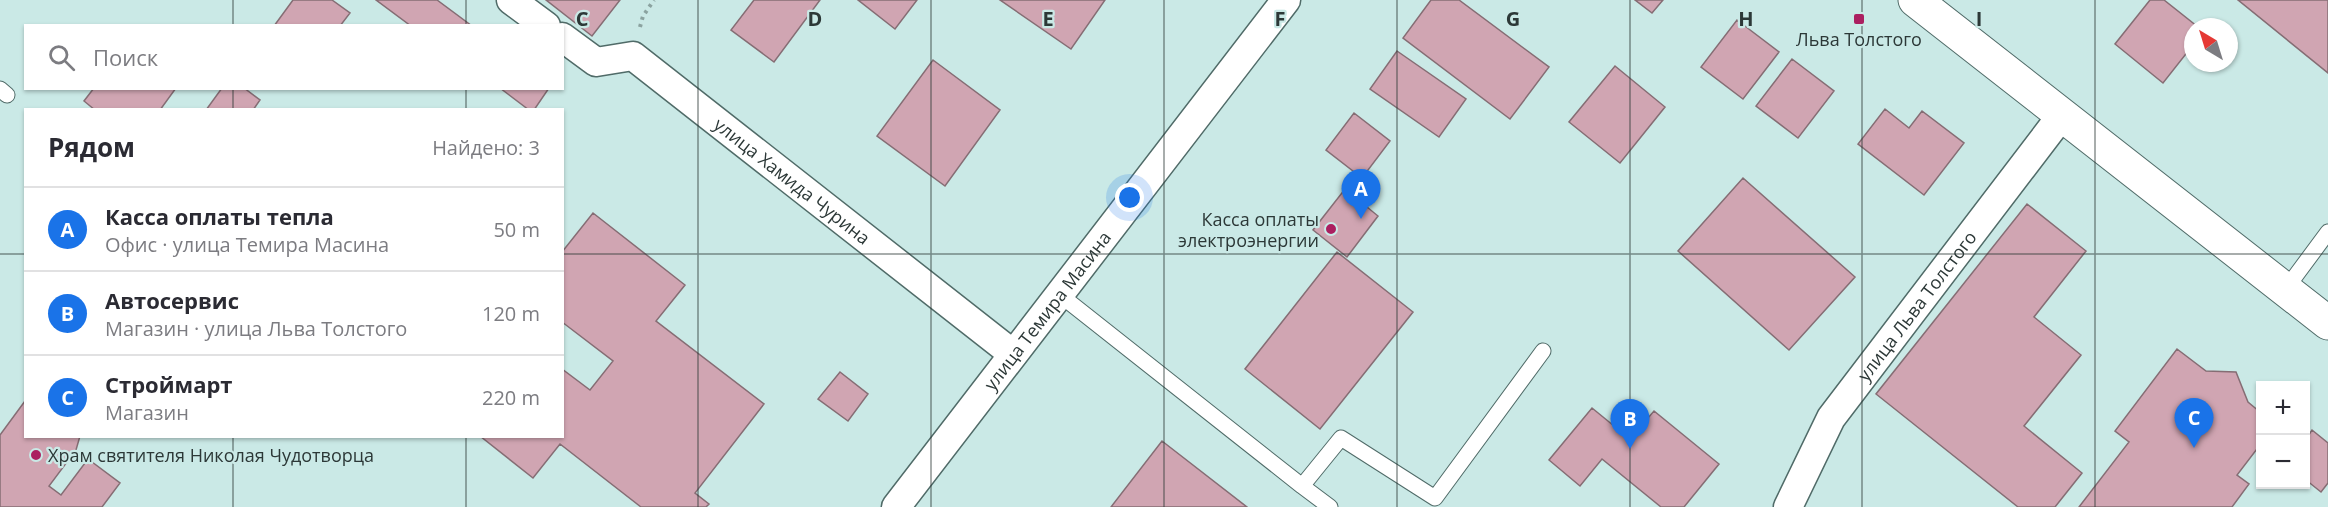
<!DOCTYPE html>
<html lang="ru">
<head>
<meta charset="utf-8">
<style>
	body { margin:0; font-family:"Open Sans",sans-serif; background:#f2f2f3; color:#2b2b33 }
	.controls { position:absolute; right:18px; bottom:18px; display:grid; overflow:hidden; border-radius:0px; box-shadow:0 2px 4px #0004 }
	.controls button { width:54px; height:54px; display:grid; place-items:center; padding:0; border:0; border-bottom:2px solid #e1e1e2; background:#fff; color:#2b2b33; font:30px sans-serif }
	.compass { position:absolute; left:2184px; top:18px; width:54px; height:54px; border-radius:50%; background:#fff; box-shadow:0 2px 4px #0004; rotate:322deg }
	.you { position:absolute; left:1130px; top:198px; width:21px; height:21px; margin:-15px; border:4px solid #fff; border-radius:50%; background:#1a73e8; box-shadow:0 0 0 9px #1a73e833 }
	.badge { display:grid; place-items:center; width:39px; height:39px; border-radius:50%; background:#1a73e8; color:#fff; font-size:20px; font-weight:700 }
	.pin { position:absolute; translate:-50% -50px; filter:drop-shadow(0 2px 3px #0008) }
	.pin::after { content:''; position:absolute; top:32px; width:21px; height:18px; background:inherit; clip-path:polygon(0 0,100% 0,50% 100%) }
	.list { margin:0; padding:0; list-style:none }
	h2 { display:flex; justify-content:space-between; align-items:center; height:78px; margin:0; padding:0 24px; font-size:26px }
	h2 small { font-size:20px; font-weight:400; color:#7c7c81 }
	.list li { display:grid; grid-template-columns:39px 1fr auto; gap:18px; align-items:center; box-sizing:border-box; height:84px; padding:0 24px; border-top:2px solid #e1e1e2 }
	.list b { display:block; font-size:22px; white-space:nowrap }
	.list p { margin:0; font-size:20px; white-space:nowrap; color:#7c7c81 }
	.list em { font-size:20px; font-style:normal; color:#7c7c81 }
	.icon { flex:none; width:33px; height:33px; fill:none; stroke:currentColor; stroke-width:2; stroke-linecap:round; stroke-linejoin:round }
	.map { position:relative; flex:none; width:2328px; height:507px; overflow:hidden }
	.search { position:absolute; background:#fff; box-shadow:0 2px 4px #0004; left:24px; top:24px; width:540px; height:66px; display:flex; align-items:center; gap:15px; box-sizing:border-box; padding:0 21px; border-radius:0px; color:#7c7c81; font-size:22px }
	.panel { position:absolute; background:#fff; box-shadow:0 2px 4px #0004; left:24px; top:108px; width:540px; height:330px; border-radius:0px }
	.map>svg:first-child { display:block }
	.building { fill:#d0a5b2; stroke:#856d74; stroke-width:1.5 }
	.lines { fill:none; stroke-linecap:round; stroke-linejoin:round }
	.lane-casing { stroke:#506b68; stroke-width:17 }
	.street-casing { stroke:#506b68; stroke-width:31 }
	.secondary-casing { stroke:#506b68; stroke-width:35 }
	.path { stroke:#8ba3a0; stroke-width:4; stroke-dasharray:3 4.5; stroke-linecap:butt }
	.lane { stroke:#fff; stroke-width:15 }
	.street { stroke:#fff; stroke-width:28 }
	.secondary { stroke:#fff; stroke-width:33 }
	.grid { fill:none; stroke:#2c3837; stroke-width:1.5; stroke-opacity:0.55 }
	.poi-dot { fill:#ab1f60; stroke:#cae9e6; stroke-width:2 }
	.labels { text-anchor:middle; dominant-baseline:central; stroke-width:4.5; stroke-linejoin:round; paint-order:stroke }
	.poi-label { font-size:18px; fill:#2c3837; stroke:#cae9e6 }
	.street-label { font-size:18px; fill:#2c3837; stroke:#cae9e6 }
	.grid-label { font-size:20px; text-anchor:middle; font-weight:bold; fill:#2c3837; stroke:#cae9e6; stroke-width:4.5; stroke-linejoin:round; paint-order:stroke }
</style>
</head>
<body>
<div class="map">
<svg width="2328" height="507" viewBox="0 0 2328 507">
	<rect width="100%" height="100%" fill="#cae9e6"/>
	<path class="building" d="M293 0H332L350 13 340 26H274Z
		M376 0H437L472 26H411Z
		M546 0H620L592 36Z
		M754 0H820L774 62 731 30Z
		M858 0H917L895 29Z
		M1000 0H1105L1071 49Z
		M1431 0H1459L1549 67 1510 119 1403 38Z
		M1635 0H1663L1652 13Z
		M2150 0H2164L2198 27H2193V45L2163 83 2115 44Z
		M2238 0H2328V73Z
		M1737 20 1779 52 1743 99 1701 67Z
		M1397 51 1466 99 1439 137 1370 89Z
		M1792 59 1834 91 1798 138 1756 106Z
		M933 60 1000 110 945 186 877 136Z
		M1615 66 1665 107 1620 163 1569 122Z
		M94 88H176L160 110H95L84 101Z
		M222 88H244L260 100 253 110H206Z
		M500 88H549L534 110H529Z
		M1885 109 1909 128 1922 111 1964 143 1924 195 1858 144Z
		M1354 113 1390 141 1362 178 1326 150Z
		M1743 178 1855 277 1789 350 1678 251Z
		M1345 189 1378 216 1347 257 1313 230Z
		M2027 204 2086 251 2034 317 2081 355 2024 426 2082 473 2055 507H2018L1876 394Z
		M593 213 685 285 656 321 764 404 695 493 709 504 706 507H641L560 444 533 478 480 436H562V369L590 390 613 361 562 322V252Z
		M1337 252 1413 312 1320 429 1245 369Z
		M2177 349 2206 371 2236 372 2248 402 2260 412V445L2237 475 2249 484 2232 507H2079L2129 442 2115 431Z
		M840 372 868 394 848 421 818 399Z
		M25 401 26 436H80L76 450 49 486 61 495 88 459 120 483 102 507H0V435Z
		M1592 408 1630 439 1654 411 1719 464 1684 507H1661L1602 459 1580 486 1549 460Z
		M2312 430 2328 443V483L2321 492 2306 480V439Z
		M1162 441 1247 507H1111Z"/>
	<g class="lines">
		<defs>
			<path id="lane" d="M0 89 7 95
				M2285 290 2328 232
				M1059 294 1302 486 1341 438 1435 498 1543 351
				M1302 486 1330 507"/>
			<g id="street">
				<path d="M511 0 546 26"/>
				<path id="s1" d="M562 37 596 62 633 56 1013 354"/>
				<path id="s2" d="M896 507 1286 0"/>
				<path id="s3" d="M1788 507 1831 418 2062 115"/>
			</g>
			<path id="secondary" d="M1915 0 2328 323"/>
		</defs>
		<use href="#lane" class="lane-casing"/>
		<use href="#street" class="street-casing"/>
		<use href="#secondary" class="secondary-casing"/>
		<path class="path" d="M640 27 643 16 654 0"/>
		<use href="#lane" class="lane"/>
		<use href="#street" class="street"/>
		<use href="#secondary" class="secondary"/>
	</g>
	<path class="grid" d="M233 0V26M466 0V26M698 0V507M931 0V507M1164 0V507M1397 0V507M1630 0V507M1862 0V507M2095 0V507M233 88V110M466 88V110M0 254H26M562 254H2328M233 436V507M466 436V507"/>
	<g class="poi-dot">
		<rect x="1853" y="13" width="12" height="12" rx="3"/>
		<circle cx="1331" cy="229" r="6"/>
		<circle cx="36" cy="455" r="6"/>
	</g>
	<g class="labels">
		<g class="poi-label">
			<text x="1859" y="39">Льва Толстого</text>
			<text x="1319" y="219" text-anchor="end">Касса оплаты<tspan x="1319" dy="21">электроэнергии</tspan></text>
			<text x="48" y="455" text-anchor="start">Храм святителя Николая Чудотворца</text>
		</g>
		<g class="street-label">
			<text stroke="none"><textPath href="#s1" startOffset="282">улица Хамида Чурина</textPath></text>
			<text stroke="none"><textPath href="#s3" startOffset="240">улица Льва Толстого</textPath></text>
			<text stroke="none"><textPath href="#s2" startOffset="248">улица Темира Масина</textPath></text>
		</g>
	</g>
	<g class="grid-label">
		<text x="582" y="26">C</text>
		<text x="815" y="26">D</text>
		<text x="1048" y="26">E</text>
		<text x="1280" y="26">F</text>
		<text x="1513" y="26">G</text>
		<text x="1746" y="26">H</text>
		<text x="1979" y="26">I</text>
	</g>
</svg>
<div class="controls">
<button>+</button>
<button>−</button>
</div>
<svg class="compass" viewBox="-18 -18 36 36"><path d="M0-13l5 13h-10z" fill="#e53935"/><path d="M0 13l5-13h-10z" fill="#7c7c81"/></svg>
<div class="you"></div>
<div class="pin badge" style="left:1361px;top:219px">A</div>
<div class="pin badge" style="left:1630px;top:449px">B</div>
<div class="pin badge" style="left:2194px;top:448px">C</div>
<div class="search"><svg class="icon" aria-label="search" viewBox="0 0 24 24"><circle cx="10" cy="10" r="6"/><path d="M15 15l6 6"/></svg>Поиск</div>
<section class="panel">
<h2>Рядом<small>Найдено: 3</small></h2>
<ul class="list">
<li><span class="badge">A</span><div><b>Касса оплаты тепла</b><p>Офис · улица Темира Масина</p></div><em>50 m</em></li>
<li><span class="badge">B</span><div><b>Автосервис</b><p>Магазин · улица Льва Толстого</p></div><em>120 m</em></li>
<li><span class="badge">C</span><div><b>Строймарт</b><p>Магазин</p></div><em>220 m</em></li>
</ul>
</section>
</div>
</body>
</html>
